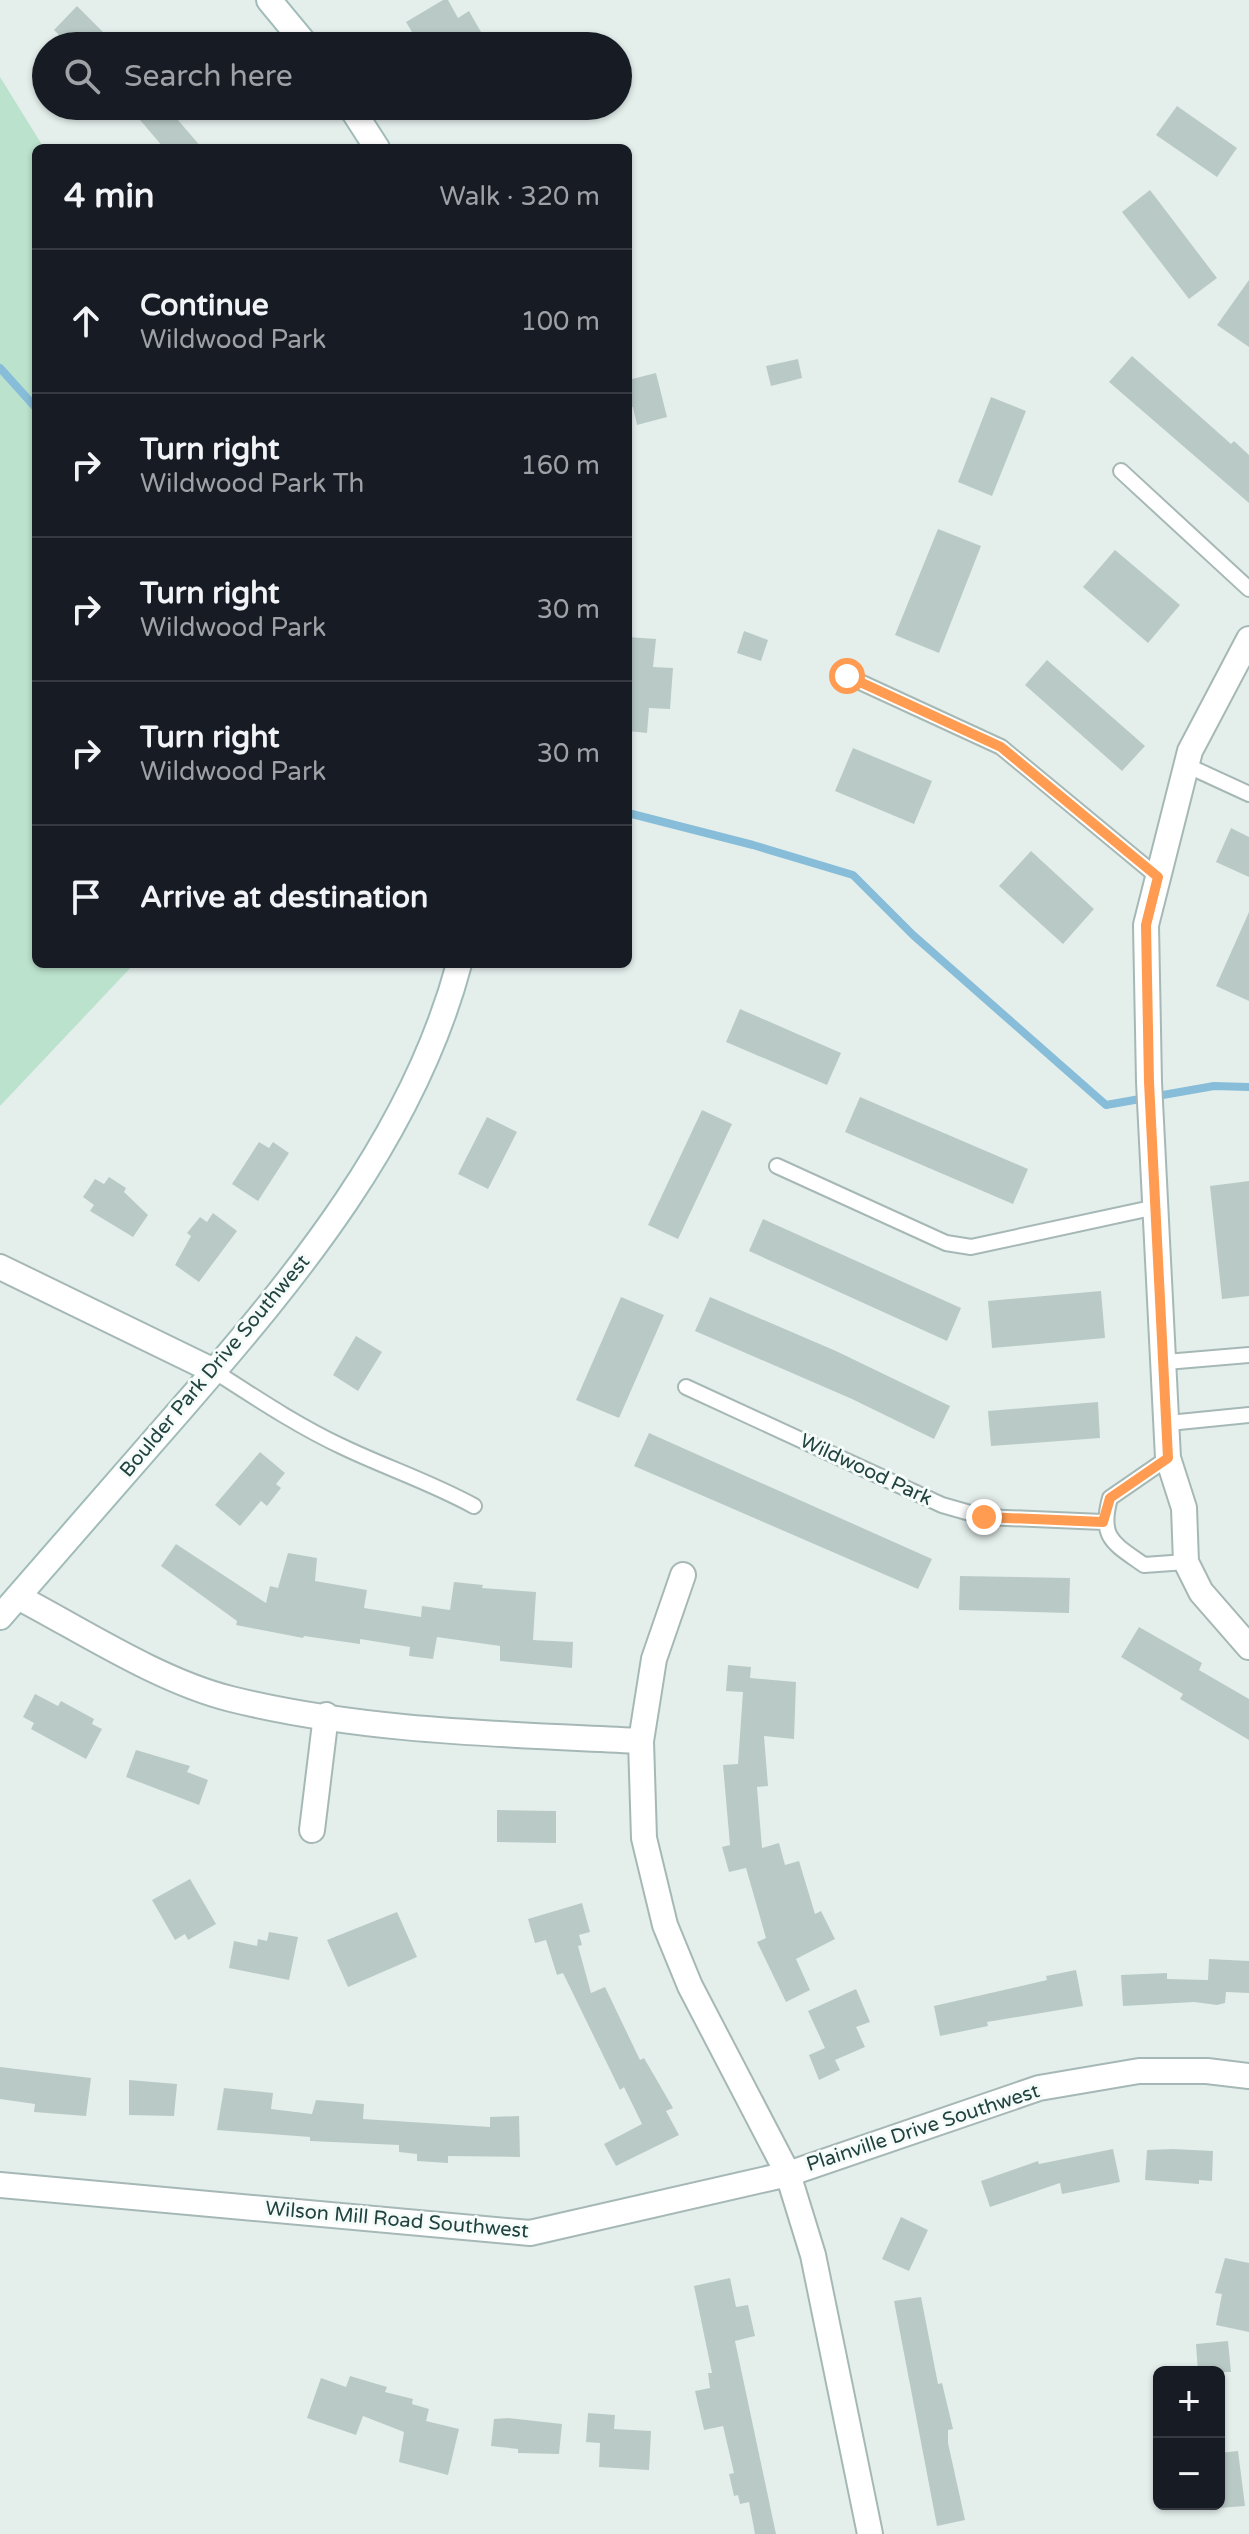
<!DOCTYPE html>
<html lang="en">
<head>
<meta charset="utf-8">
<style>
	body { margin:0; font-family:"Varela Round",sans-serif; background:#20242c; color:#f1f3f6 }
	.controls { position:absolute; right:24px; bottom:24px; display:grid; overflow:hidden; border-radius:12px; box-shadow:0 2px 6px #0004 }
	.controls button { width:72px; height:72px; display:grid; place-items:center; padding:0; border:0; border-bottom:2px solid #363941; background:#171b24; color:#f1f3f6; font:40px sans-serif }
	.stop { position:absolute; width:24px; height:24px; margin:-18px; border:6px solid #ff9c52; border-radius:50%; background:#fff }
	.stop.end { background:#ff9c52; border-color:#fff; box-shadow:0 2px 8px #0008 }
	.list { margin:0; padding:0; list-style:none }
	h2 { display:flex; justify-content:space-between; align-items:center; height:104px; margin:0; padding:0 32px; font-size:34px }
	h2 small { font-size:26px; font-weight:400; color:#9ea1a6 }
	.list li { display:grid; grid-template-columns:52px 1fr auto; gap:24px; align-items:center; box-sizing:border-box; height:144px; padding:0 32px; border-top:2px solid #363941 }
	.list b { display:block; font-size:30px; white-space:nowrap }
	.list p { margin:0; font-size:26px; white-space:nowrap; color:#9ea1a6 }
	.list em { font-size:26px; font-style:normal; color:#9ea1a6 }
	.icon { flex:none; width:44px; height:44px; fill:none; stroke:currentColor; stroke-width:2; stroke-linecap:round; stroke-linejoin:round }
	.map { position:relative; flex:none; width:1249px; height:2534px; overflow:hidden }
	.search { position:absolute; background:#171b24; box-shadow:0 2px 6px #0004; left:32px; top:32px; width:600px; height:88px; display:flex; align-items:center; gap:20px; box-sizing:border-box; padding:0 28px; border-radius:44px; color:#9ea1a6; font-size:30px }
	.panel { position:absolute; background:#171b24; box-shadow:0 2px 6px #0004; left:32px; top:144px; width:600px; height:824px; border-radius:12px }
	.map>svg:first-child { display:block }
	.green { fill:#bbe2cd }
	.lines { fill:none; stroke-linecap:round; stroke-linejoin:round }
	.stream { stroke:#87bdd8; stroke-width:8 }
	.building { fill:#b9cac6 }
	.lane-casing { stroke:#a6b8b5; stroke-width:18 }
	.street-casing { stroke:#a6b8b5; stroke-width:28 }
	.secondary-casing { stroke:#a1bcb8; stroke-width:28 }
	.lane { stroke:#fff; stroke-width:14 }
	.street { stroke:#fff; stroke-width:24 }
	.secondary { stroke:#fff; stroke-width:24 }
	.route { stroke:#ff9c52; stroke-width:10 }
	.labels { text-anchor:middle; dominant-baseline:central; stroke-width:6; stroke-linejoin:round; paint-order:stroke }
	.street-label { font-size:20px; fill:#214340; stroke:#f5fbf9 }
</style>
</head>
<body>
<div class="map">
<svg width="1249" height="2534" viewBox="0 0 1249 2534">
	<rect width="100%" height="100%" fill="#e4efec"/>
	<path class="green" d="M0 77 44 148H36V964H134L0 1106Z"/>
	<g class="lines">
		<path class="stream" d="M0 368 36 408
			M628 813 753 845 853 875 913 935 1106 1105 1214 1086 1249 1087"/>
	</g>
	<path class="building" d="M443 0H448L458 18 469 11 489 46H431L426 37 418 42 406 22Z
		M77 6 117 46H70L54 30Z
		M157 106H166L202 148H164L140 120Z
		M1177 106 1237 148 1217 177 1156 135Z
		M1150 190 1217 278 1189 299 1122 212Z
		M1249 280V347L1217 325Z
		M1132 356 1231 444 1234 441 1249 455V503L1109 382Z
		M798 359 802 378 771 386 766 366Z
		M656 373 667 417 637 425 633 407 628 408V380Z
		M991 397 1026 411 992 496 958 482Z
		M938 529 981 546 939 653 895 635Z
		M1115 550 1180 605 1148 643 1083 587Z
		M744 631 768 640 761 661 737 653Z
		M628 637 656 639 653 667 673 668 670 709 649 708 647 733 628 731Z
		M1047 660 1145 746 1122 771 1025 685Z
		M853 748 932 781 914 824 835 791Z
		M1231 828 1249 837V877L1216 862Z
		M1031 851 1094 909 1063 944 999 886Z
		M1249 912V1001L1216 986Z
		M740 1009 841 1053 827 1085 726 1042Z
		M860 1097 1028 1169 1013 1204 845 1132Z
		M702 1110 732 1124 678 1239 648 1225Z
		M487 1117 517 1132 488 1189 458 1174Z
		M259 1142 269 1148 273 1142 289 1153 258 1201 232 1184Z
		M109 1177 126 1188 124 1192 148 1215 133 1237 90 1211 94 1205 83 1197 95 1179 104 1184Z
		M1249 1181V1296L1222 1299 1210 1186Z
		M213 1213 237 1231 199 1282 175 1265 191 1236 187 1233 200 1217 207 1222Z
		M763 1219 961 1308 947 1341 749 1251Z
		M1101 1291 1105 1338 992 1348 988 1301Z
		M621 1297 664 1315 619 1418 576 1400Z
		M710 1297 836 1351 950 1406 934 1439 852 1399 695 1331Z
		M356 1336 382 1352 358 1391 333 1375Z
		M1098 1402 1100 1438 991 1446 988 1411Z
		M649 1433 932 1559 918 1589 634 1466Z
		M260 1452 285 1473 276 1484 281 1488 267 1506 261 1501 240 1526 215 1505Z
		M176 1544 266 1603 270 1586 278 1588 288 1553 317 1558 315 1581 367 1590 364 1608 421 1617 422 1606 450 1610 454 1582 483 1585 482 1588 536 1592 533 1640 573 1642 572 1668 500 1661V1646L437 1637 433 1659 409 1656 410 1647 360 1639V1644L304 1636 303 1638 236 1625 237 1621 161 1566Z
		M960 1576 1070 1578 1069 1613 959 1610Z
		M1139 1627 1202 1663 1199 1670 1249 1699V1740L1180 1699 1183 1694 1121 1657Z
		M728 1665 751 1667 750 1678 796 1682 794 1739 764 1736 768 1786 757 1787 762 1848 779 1843 785 1865 799 1861 815 1914 821 1911 835 1939 796 1959 810 1990 786 2002 757 1942 766 1938 746 1868 729 1872 722 1847 730 1845 723 1765 738 1764 743 1692 726 1691Z
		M35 1694 58 1706 61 1701 94 1719 92 1724 102 1729 86 1759 31 1729 34 1723 23 1717Z
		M136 1750 190 1766 187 1772 208 1780 199 1805 126 1777Z
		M497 1810 556 1811V1843L497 1842Z
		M190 1879 216 1924 188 1940 185 1934 175 1940 152 1900Z
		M582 1903 590 1932 579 1935 582 1945 578 1946 591 1993 605 1987 640 2060 644 2058 673 2108 666 2111 679 2135 616 2166 604 2144 642 2124 624 2087 620 2090 563 1973 557 1975 546 1940 535 1943 528 1919Z
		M397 1912 417 1957 348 1987 327 1940Z
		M269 1932 298 1937 289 1980 229 1968 234 1941 257 1946 258 1939 267 1941Z
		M1209 1959 1249 1961V1993L1226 1992 1225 2003 1217 2005 1194 2002 1123 2006 1121 1975 1167 1973V1979L1208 1980Z
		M1076 1970 1083 2006 987 2022 988 2026 940 2036 934 2006 1047 1980 1046 1976Z
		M856 1989 870 2022 856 2027 865 2047 835 2060 840 2070 819 2080 809 2055 825 2048 808 2011Z
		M0 2067 91 2078 86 2116 34 2112 35 2104 0 2099Z
		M129 2080 177 2084 174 2116 129 2115Z
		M224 2088 273 2093 271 2109 312 2114 316 2100 364 2104 363 2119 490 2127V2117L519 2116 520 2157 448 2156V2163L417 2161V2154L399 2152V2145L310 2141V2137L217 2130Z
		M1113 2149 1120 2182 1062 2194 1060 2183 990 2207 981 2181 1038 2161 1039 2164Z
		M1173 2149 1213 2151 1212 2181 1199 2180V2184L1145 2180 1147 2150Z
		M901 2217 928 2230 909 2271 882 2259Z
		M1225 2258 1249 2263V2332L1216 2325 1222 2294 1215 2293Z
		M730 2278 736 2307 748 2305 755 2336 735 2341 776 2534H755L749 2502 740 2504 738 2495 734 2496 729 2474 734 2473 723 2426 704 2430 695 2391 710 2388 708 2373H712L694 2286Z
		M921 2297 938 2384 942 2383 953 2429 948 2430V2443L965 2520 937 2526 894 2301Z
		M1228 2341 1231 2372H1198L1196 2344Z
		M350 2376 387 2387 385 2392 413 2399 412 2404 429 2409 426 2421 459 2429 448 2475 399 2462 404 2432 363 2416 356 2435 307 2418 321 2378 346 2387Z
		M588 2413 615 2415 614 2429 651 2431 649 2470 599 2467 600 2443 586 2442Z
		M508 2418 562 2424 559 2454 518 2453V2449L491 2446 494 2419Z
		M1238 2451 1245 2506 1219 2508V2453Z"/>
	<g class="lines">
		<defs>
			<path id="lane" d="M1121 471 1249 589
				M847 676 1001 747 1158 877
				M1186 765 1249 794
				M777 1166 946 1243 971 1247 1156 1207
				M1166 1362 1249 1355
				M214 1371C256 1398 298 1426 343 1447 387 1468 430 1482 474 1506
				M686 1387 942 1505 984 1517 1103 1522
				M1169 1423 1249 1415
				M1168 1458 1110 1498C1099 1538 1113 1543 1144 1565L1186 1562"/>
			<path id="street" d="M1249 639 1190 751 1146 925 1149 1082 1168 1458 1184 1508 1186 1562 1201 1592 1249 1647
				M0 1267 214 1371
				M683 1575 654 1659 641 1741 644 1838 665 1925 690 1986 788 2174 813 2255 870 2534
				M18 1597C83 1631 159 1681 231 1699 364 1732 505 1734 641 1741
				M312 1830 326 1715
				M0 2185 530 2233 788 2174 1039 2088 1139 2071H1207L1249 2076"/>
			<path id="secondary" d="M269 0 307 46
				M350 106 377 148
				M0 1617C61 1547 122 1477 183 1407 297 1276 413 1136 459 964"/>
		</defs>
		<use href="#lane" class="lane-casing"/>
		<use href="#street" class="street-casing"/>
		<use href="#secondary" class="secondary-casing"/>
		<use href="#lane" class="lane"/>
		<use href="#street" class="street"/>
		<use href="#secondary" class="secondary"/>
	</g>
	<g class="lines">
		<path class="route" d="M847 676 1001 747 1158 877 1146 925 1149 1082 1168 1458 1110 1498 1103 1522 984 1517"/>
	</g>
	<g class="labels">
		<g class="street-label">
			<text transform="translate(215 1366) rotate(-50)">Boulder Park Drive Southwest</text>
			<text transform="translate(866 1470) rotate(25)">Wildwood Park</text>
			<text transform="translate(923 2128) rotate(-18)">Plainville Drive Southwest</text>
			<text transform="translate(397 2220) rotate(5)">Wilson Mill Road Southwest</text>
		</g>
	</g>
</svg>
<div class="controls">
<button>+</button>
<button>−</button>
</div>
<div class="stop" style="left:847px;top:676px"></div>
<div class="stop end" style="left:984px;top:1517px"></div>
<div class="search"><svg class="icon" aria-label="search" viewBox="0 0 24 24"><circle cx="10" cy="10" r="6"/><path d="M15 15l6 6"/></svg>Search here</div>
<section class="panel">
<h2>4 min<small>Walk · 320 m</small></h2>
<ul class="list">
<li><svg class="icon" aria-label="ahead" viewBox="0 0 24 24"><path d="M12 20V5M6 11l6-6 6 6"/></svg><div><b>Continue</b><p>Wildwood Park</p></div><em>100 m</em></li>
<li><svg class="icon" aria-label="right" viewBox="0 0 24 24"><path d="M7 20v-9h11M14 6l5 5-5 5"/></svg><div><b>Turn right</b><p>Wildwood Park Th</p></div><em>160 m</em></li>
<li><svg class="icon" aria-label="right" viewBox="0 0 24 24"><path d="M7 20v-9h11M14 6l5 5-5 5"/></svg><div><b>Turn right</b><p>Wildwood Park</p></div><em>30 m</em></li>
<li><svg class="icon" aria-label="right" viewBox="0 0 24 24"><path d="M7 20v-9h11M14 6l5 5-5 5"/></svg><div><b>Turn right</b><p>Wildwood Park</p></div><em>30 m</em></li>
<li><svg class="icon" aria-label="arrive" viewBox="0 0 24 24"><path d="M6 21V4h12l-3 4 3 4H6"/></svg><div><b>Arrive at destination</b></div></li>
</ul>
</section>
</div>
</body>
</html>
